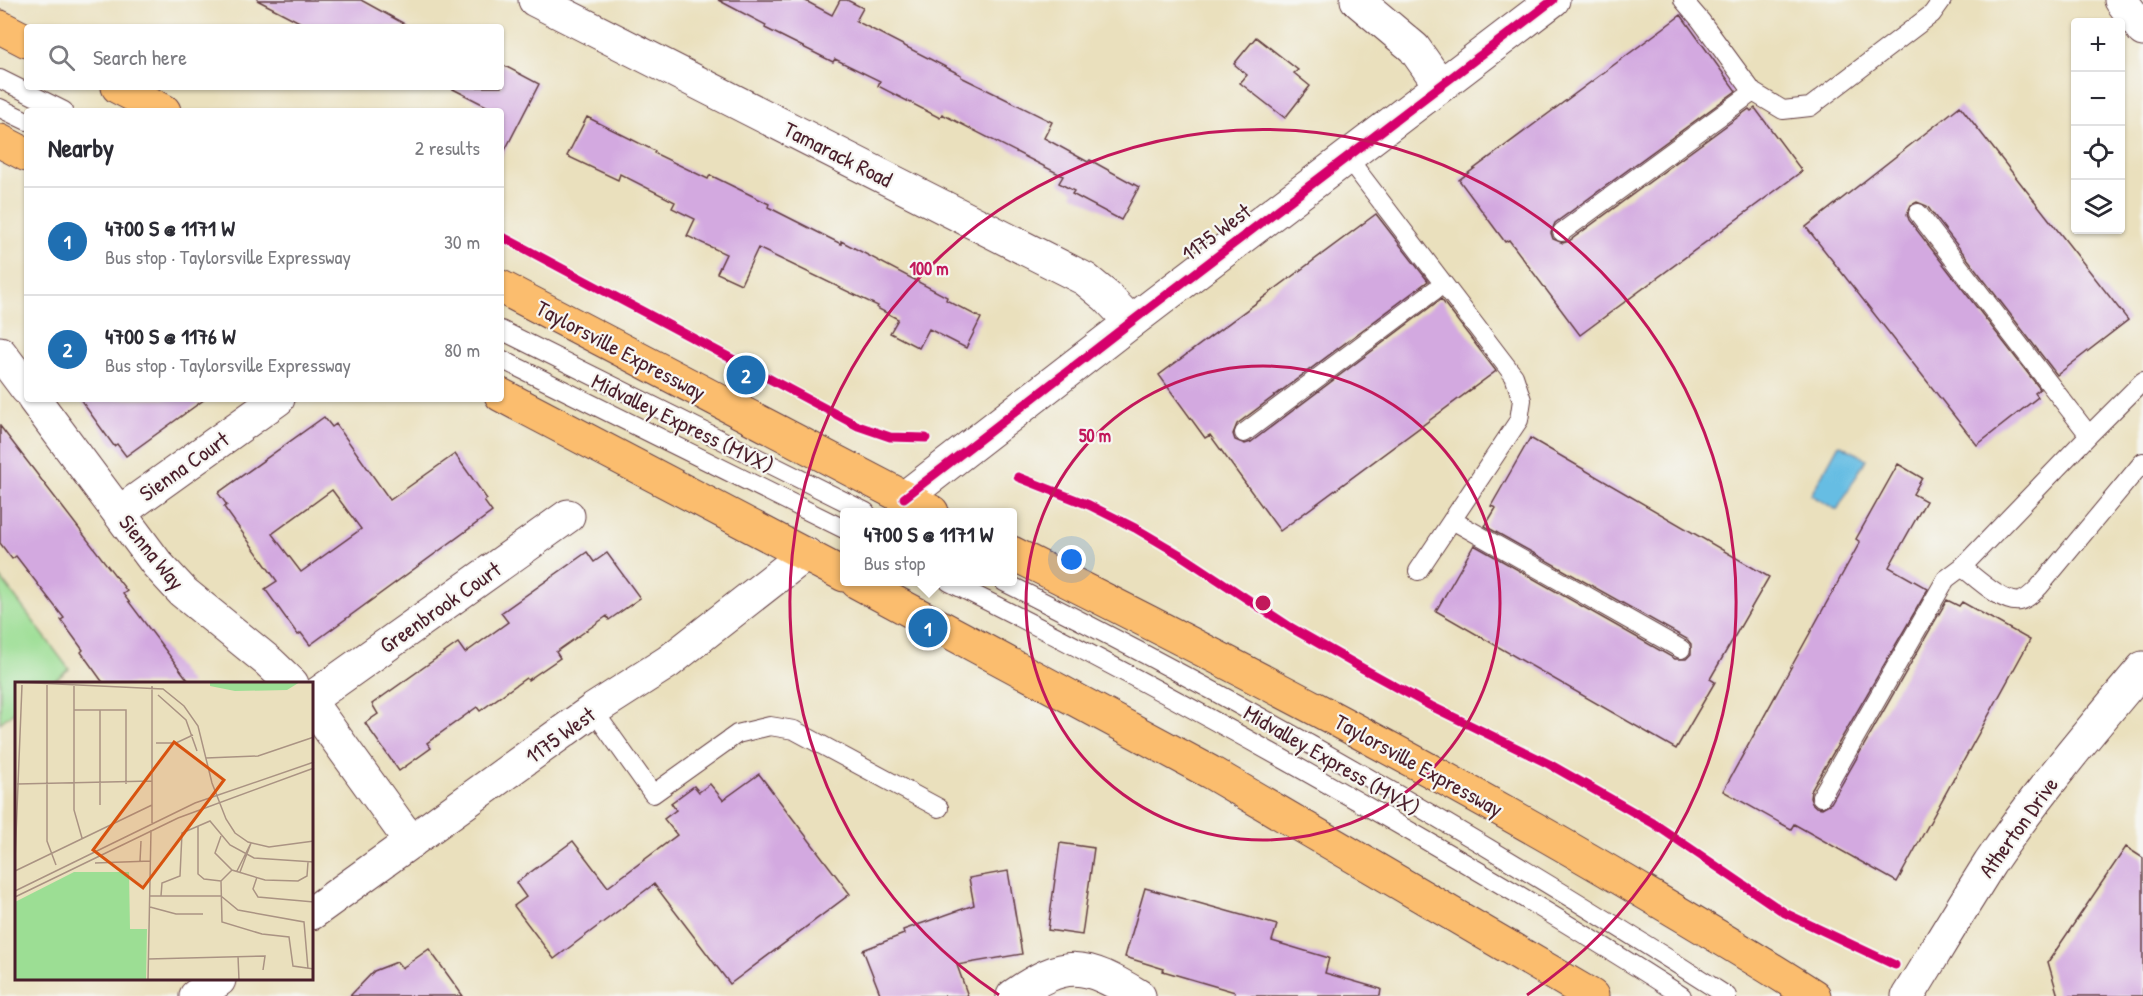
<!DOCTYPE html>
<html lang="en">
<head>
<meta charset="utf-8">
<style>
	body { margin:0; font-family:"Patrick Hand",sans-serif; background:#f7f7f7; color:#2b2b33 }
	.controls { position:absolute; right:18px; top:18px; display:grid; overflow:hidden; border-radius:6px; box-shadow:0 2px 4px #0004 }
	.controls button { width:54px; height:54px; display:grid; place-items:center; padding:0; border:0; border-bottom:2px solid #e1e1e2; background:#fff; color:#2b2b33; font:30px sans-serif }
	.you { position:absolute; left:1072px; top:560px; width:21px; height:21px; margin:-15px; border:4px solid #fff; border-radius:50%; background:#1a73e8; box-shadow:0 0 0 9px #1a73e833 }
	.badge { display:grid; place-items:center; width:39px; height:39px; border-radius:50%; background:#1f6fb2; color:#fff; font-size:20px; font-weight:700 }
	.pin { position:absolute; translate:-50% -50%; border:3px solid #fff; box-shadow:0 2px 6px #0006 }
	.popup { position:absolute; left:840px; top:508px; width:177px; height:78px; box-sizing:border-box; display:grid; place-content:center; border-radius:6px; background:#fff; filter:drop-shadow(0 2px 4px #0005); font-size:20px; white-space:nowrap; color:#7c7c81 }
	.popup b { font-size:22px; color:#2b2b33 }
	.popup::after { content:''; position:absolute; left:50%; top:100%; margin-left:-12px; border:12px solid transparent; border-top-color:#fff }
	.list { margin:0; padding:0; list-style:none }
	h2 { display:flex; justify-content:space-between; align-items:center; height:78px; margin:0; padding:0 24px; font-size:26px }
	h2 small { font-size:20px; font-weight:400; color:#7c7c81 }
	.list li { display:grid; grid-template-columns:39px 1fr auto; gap:18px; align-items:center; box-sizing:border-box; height:108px; padding:0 24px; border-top:2px solid #e1e1e2 }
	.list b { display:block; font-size:22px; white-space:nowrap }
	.list p { margin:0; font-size:20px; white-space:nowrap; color:#7c7c81 }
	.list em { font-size:20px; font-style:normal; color:#7c7c81 }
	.icon { flex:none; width:33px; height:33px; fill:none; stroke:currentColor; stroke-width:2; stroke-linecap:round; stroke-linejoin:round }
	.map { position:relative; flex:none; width:2143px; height:996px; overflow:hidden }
	.search { position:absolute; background:#fff; box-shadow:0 2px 4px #0004; left:24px; top:24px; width:480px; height:66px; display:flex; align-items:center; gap:15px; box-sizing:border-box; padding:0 21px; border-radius:6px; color:#7c7c81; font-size:22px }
	.panel { position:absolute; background:#fff; box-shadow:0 2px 4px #0004; left:24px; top:108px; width:480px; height:294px; border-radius:6px }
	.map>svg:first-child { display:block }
	.green { fill:#9cde94; stroke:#737e60; stroke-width:1.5 }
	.water { fill:#66bde3; stroke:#586e87; stroke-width:1.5 }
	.building { fill:#d3a9e0; fill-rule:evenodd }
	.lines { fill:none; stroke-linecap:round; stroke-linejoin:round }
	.service-casing { stroke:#623c41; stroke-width:20 }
	.minor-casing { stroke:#623c41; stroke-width:35 }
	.tertiary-casing { stroke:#623c41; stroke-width:35 }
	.primary-casing { stroke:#623c41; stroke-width:35 }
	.service { stroke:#fff; stroke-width:18 }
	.minor { stroke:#fff; stroke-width:33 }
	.tertiary { stroke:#fff; stroke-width:33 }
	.primary { stroke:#fbbd6e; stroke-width:33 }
	.cycleway-casing { stroke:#f6f6f2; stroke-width:13 }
	.cycleway { stroke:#d6006c; stroke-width:9 }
	.ring { fill:none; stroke:#c2185b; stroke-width:3 }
	.labels { text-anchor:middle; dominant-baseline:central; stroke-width:4.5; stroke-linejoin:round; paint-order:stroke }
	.street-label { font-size:22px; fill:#4a1f2b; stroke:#f6f6f2 }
	.inset-road { fill:none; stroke:#aa9383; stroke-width:1.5 }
	.view { fill:#d8530f; fill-opacity:0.15; stroke:#d8530f; stroke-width:3 }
	.inset-edge { fill:none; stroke:#4a1f2b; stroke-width:3 }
	.centre { fill:#c2185b; stroke:#f6f6f2; stroke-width:3 }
	.ring-label { font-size:18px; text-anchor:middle; font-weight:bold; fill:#c2185b; stroke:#f6f6f2; stroke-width:4.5; stroke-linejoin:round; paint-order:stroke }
</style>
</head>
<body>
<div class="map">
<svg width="2143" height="996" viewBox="0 0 2143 996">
	<rect width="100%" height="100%" fill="#f6f6f2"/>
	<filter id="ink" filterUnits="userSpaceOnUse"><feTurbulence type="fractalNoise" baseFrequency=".0167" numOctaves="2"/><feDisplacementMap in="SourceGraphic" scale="12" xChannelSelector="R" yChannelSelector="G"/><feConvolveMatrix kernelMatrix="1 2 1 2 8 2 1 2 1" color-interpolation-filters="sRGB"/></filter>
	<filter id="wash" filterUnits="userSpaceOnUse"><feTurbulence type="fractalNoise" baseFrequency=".008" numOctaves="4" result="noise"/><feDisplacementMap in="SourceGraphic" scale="24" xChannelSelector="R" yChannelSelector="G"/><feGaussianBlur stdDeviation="1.35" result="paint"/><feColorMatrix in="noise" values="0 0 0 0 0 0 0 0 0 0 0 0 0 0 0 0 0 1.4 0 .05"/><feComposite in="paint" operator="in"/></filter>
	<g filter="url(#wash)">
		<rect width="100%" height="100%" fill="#eae0bd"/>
		<path class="green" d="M0 577 69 669 50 684H16V710L0 723Z"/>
		<path class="water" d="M1839 444 1866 459 1837 510 1811 495Z"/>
		<g id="blocks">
			<path class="building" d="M257 0H361L410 27H309Z
				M718 0H804L832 15 840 0H847L863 8 856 21 961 75V77L1052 122 1044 138 1088 162 1090 160 1139 187 1121 220 1072 194 1074 191 1059 183 1063 176 942 114 940 118 878 86 880 81 835 59 833 62 765 28 766 25Z
				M1681 15 1736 91 1555 223 1551 233 1553 239 1563 243 1569 241 1749 109 1751 111 1755 108 1802 171 1580 335 1509 240 1505 242 1459 180Z
				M1256 37 1298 70 1294 73 1310 86 1285 118 1240 83 1247 75 1234 64Z
				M501 64 539 84 501 158V111H496L449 87H501Z
				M1960 106 2128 320 2057 375 1927 206 1917 202 1911 205 1907 214 1909 220 2040 389 2035 393 2038 397 1977 445 1806 227Z
				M587 117 655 151 654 153 708 179 710 175 769 204 768 207 841 244V241L947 297 946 300 981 318 966 348 929 329 919 348 890 333 898 319 877 308 878 306 758 248 741 284 717 273 726 254 687 236 695 219 672 208 675 202 620 174 618 180 567 156Z
				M1376 214 1428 281 1237 424 1233 434 1235 440 1245 444 1251 442 1441 299 1496 371 1280 531 1210 435 1205 438 1159 375Z
				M80 399H205L126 456 117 444 114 446Z
				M324 417 332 427 336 424 390 500 455 454 487 499 484 501 492 512 310 645 301 633 298 635 265 589 277 581 224 507 227 505 218 493ZM332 490 361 529 301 572 272 534Z
				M0 426 127 591 123 594 191 684H104L81 652 83 650 61 620 64 618 16 556 12 559 0 543Z
				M1530 438 1769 577 1710 679 1715 682 1676 749 1436 611 1474 545 1675 659H1686L1691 654V644L1687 639 1485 526 1496 508 1491 506Z
				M1898 464 1922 478 1913 494 1926 501 1889 567 1928 589 1811 791 1810 798 1812 803 1816 807 1822 808 1831 803 1947 600 1959 606 1962 602 2030 640 1897 882 1794 824 1791 829 1723 791 1860 542 1856 539Z
				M587 552 594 562 607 553 640 598 609 620 607 616 556 652 560 658 528 680 526 678 480 711 477 707 427 743 431 748 399 771 365 723 378 714 372 704 458 643 465 653 508 622 501 613Z
				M759 774 850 894 730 984 654 884 554 959 514 906 526 897 516 883 573 841 608 887 677 835 664 819 676 810 671 803 694 786 699 792 710 784 723 800Z
				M1060 843 1094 848 1082 935 1048 930Z
				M2126 847 2143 858V996H2058L2048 962Z
				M1008 871 1022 954 957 965 968 996H881L863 950 904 934 903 930 974 905 969 878Z
				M1145 888 1277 925 1272 941 1329 958 1325 973 1381 989 1380 996H1234L1235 992 1163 971 1164 969 1125 957Z
				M429 949 463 996H350L374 971 397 962 402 968Z"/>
		</g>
	</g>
	<g filter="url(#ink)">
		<use href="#blocks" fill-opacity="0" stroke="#623c41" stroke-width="1.5"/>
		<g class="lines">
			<defs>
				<path id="service" d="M1683 0 1701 21 1753 92 1783 110 1810 107 1932 14 1942 0
					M0 79 64 111
					M0 108 27 121
					M1347 157 1514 376 1522 400 1519 420 1418 571
					M1918 213 2089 435 2143 381
					M1562 232 1753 92
					M501 330 866 512
					M501 359 844 529
					M1244 433 1443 284
					M2089 435 1962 567C1975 577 2004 605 2020 601 2028 599 2034 592 2039 587L2143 462
					M1452 520 1681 649
					M949 582C1111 662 1270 750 1427 841 1513 891 1599 942 1682 996
					M1004 582C1253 706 1493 846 1727 996
					M593 710 653 794 737 734 770 726 794 730 939 808
					M1821 797 1946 579 1962 567"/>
				<path id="minor" d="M535 0 1085 279 1107 297 1131 322
					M1357 0 1414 48 1440 85
					M2121 0 2143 30
					M0 353 27 389
					M34 399 157 564 183 592 269 662 292 684
					M904 498 1131 322 1553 0
					M120 512 278 399
					M312 698 568 516
					M312 705 411 842
					M312 913 593 710 668 662 806 554
					M196 996 219 980
					M1013 996C1067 959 1083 962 1139 996"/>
				<path id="tertiary" d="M1908 996C1935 952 1962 907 1990 863 2036 795 2090 731 2143 668"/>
				<path id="primary" d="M0 27 27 41
					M118 87 164 111
					M0 141 27 155
					M501 287 932 512
					M501 395 844 575
					M1012 553C1219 657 1425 763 1625 881 1689 919 1752 956 1814 996
					M857 582 1210 772 1592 996"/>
			</defs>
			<use href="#service" class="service-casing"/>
			<use href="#minor" class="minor-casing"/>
			<use href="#tertiary" class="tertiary-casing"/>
			<use href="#primary" class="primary-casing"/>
			<use href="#service" class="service"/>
			<use href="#minor" class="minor"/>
			<use href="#tertiary" class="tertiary"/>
			<use href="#primary" class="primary"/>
			<defs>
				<path id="cycleway" d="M501 236 858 426 890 437 926 438
					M1018 477 1089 505 1135 528 1179 554 1290 627 1362 668 1431 706 1549 764 1653 823 1785 913 1895 965
					M904 498 1131 322 1553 0"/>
			</defs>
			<use href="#cycleway" class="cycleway-casing"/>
			<use href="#cycleway" class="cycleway"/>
		</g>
	</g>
	<g class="ring">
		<circle cx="1263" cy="603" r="237"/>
		<path d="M999 995A473 473 0 1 1 1527 995"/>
	</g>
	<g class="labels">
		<g class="street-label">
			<text transform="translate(838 154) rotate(27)">Tamarack Road</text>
			<text transform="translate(1216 232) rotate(-37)">1175 West</text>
			<text transform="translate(621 350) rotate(28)">Taylorsville Expressway</text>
			<text transform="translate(683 423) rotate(26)">Midvalley Express (MVX)</text>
			<text transform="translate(184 466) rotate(-35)">Sienna Court</text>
			<text transform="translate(152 552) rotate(51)">Sienna Way</text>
			<text transform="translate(440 607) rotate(-35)">Greenbrook Court</text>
			<text transform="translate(560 735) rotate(-36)">1175 West</text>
			<text transform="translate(1332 760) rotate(30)">Midvalley Express (MVX)</text>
			<text transform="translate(1419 765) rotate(29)">Taylorsville Expressway</text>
			<text transform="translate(2018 827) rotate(-54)">Atherton Drive</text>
		</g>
	</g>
	<g transform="translate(15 682)">
		<rect width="298" height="298" fill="#eae0bd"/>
		<path d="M195 0H285L272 8 220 9 195 4ZM59 190H114L115 247H132L131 298H0V220Z" fill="#9cde94"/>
		<path class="inset-road" d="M0 0 148 7 169 24 183 44 197 101 211 137 220 151 233 160 254 165 299 159M32 0V159L41 183M59 4V128L67 156M137 4V141M143 13 171 38 182 69M59 28H111V102M85 28V123M141 61H161L178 53M191 76 243 74 299 55M2 102 137 99M183 144V192L189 197 206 199M206 154 200 171 217 188 250 198 283 199 292 194 293 180M0 178 7 3M125 179 126 159M80 181 136 179M217 188 206 199 207 240 247 252 274 255 278 284 299 287M0 189 137 123M222 189 236 161M225 190 236 161M242 195 238 207 243 215 299 220M0 209 180 121 299 80M135 214H206M146 214 147 201 165 194 167 151 195 139 215 163 239 176 299 180M206 214 223 228 289 240 293 287M0 215 163 136 299 86M135 225 161 232H188M223 274 224 298M133 277 250 274 248 288M133 298 136 148"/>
		<path class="view" d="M159 60 209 98 128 206 78 168Z"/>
		<rect width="298" height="298" class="inset-edge"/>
	</g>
	<circle cx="1263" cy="603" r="9" class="centre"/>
	<g class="ring-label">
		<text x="929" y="275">100 m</text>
		<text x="1095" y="442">50 m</text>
	</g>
</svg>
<div class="controls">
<button>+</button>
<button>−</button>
<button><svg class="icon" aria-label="locate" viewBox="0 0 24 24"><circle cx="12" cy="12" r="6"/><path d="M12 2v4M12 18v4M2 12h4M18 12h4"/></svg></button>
<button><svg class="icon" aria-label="layers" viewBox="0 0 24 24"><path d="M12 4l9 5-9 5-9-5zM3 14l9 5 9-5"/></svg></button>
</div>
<div class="you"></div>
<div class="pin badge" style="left:928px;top:628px">1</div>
<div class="popup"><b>4700 S @ 1171 W</b>Bus stop</div>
<div class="pin badge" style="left:746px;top:375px">2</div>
<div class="search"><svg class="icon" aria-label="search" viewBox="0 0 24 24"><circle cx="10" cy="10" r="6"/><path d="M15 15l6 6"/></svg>Search here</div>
<section class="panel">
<h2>Nearby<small>2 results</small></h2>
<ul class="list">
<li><span class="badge">1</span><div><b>4700 S @ 1171 W</b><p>Bus stop · Taylorsville Expressway</p></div><em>30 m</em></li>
<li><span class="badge">2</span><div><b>4700 S @ 1176 W</b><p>Bus stop · Taylorsville Expressway</p></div><em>80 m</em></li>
</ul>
</section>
</div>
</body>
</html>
